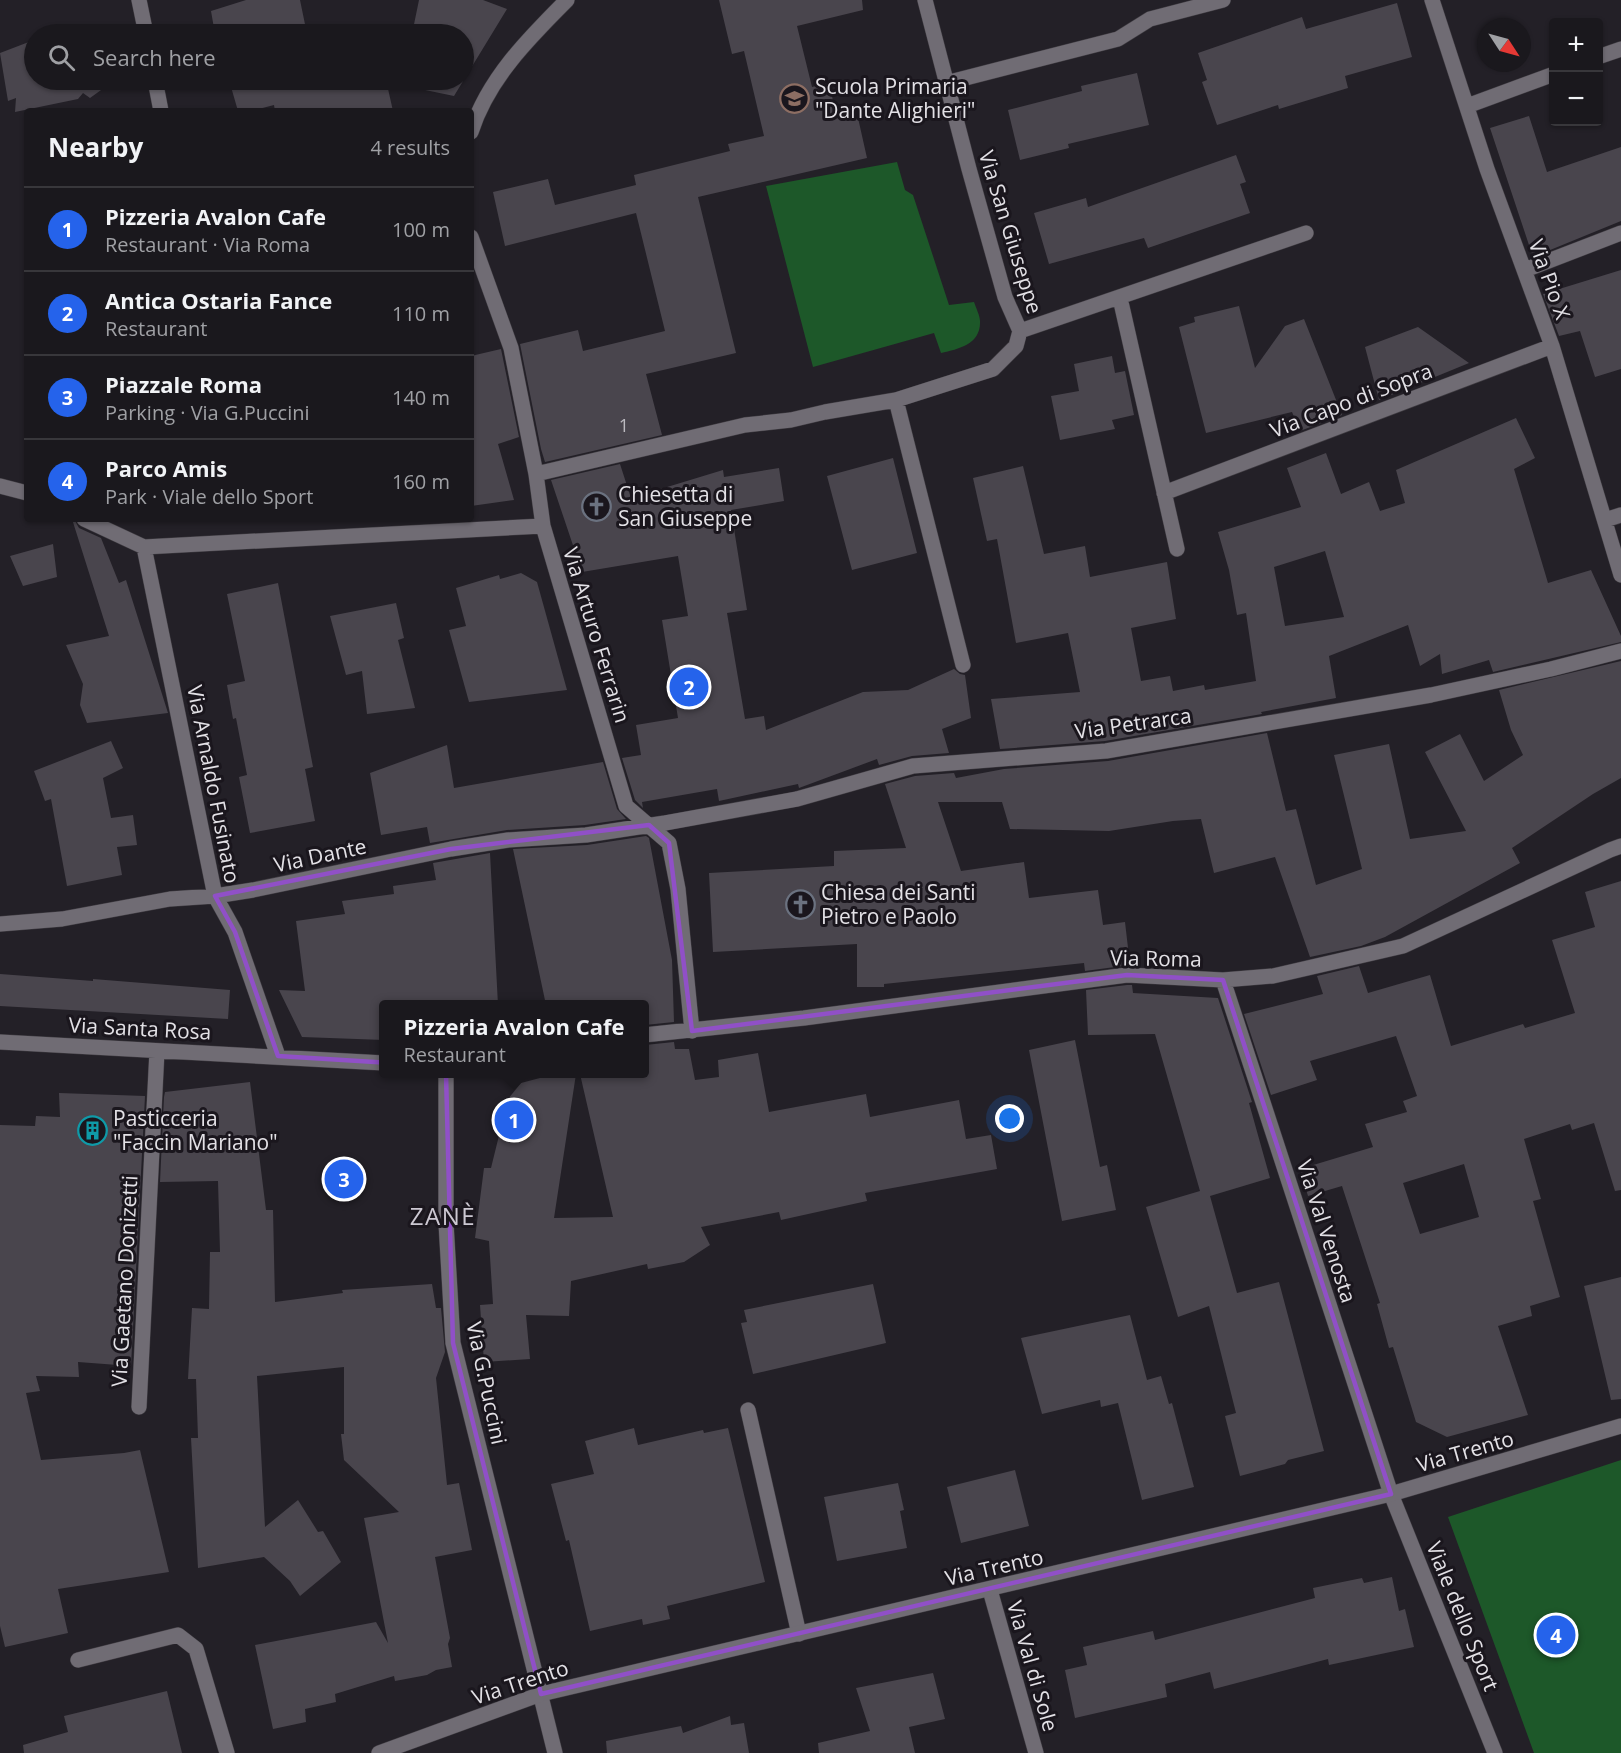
<!DOCTYPE html>
<html lang="en">
<head>
<meta charset="utf-8">
<style>
	body { margin:0; font-family:"Open Sans",sans-serif; background:#232126; color:#f1f3f6 }
	.controls { position:absolute; right:18px; top:18px; display:grid; overflow:hidden; border-radius:6px; box-shadow:0 2px 4px #0004 }
	.controls button { width:54px; height:54px; display:grid; place-items:center; padding:0; border:0; border-bottom:2px solid #38373b; background:#1a181d; color:#f1f3f6; font:30px sans-serif }
	.compass { position:absolute; left:1477px; top:18px; width:54px; height:54px; border-radius:50%; background:#1a181d; box-shadow:0 2px 4px #0004; rotate:126deg }
	.you { position:absolute; left:1010px; top:1119px; width:21px; height:21px; margin:-15px; border:4px solid #fff; border-radius:50%; background:#1a73e8; box-shadow:0 0 0 9px #1a73e833 }
	.badge { display:grid; place-items:center; width:39px; height:39px; border-radius:50%; background:#2563eb; color:#fff; font-size:20px; font-weight:700 }
	.pin { position:absolute; translate:-50% -50%; border:3px solid #fff; box-shadow:0 2px 6px #0006 }
	.popup { position:absolute; left:379px; top:1000px; width:270px; height:78px; box-sizing:border-box; display:grid; place-content:center; border-radius:6px; background:#1a181d; filter:drop-shadow(0 2px 4px #0005); font-size:20px; white-space:nowrap; color:#9fa0a4 }
	.popup b { font-size:22px; color:#f1f3f6 }
	.popup::after { content:''; position:absolute; left:50%; top:100%; margin-left:-12px; border:12px solid transparent; border-top-color:#1a181d }
	.list { margin:0; padding:0; list-style:none }
	h2 { display:flex; justify-content:space-between; align-items:center; height:78px; margin:0; padding:0 24px; font-size:26px }
	h2 small { font-size:20px; font-weight:400; color:#9fa0a4 }
	.list li { display:grid; grid-template-columns:39px 1fr auto; gap:18px; align-items:center; box-sizing:border-box; height:84px; padding:0 24px; border-top:2px solid #38373b }
	.list b { display:block; font-size:22px; white-space:nowrap }
	.list p { margin:0; font-size:20px; white-space:nowrap; color:#9fa0a4 }
	.list em { font-size:20px; font-style:normal; color:#9fa0a4 }
	.icon { flex:none; width:33px; height:33px; fill:none; stroke:currentColor; stroke-width:2; stroke-linecap:round; stroke-linejoin:round }
	.map { position:relative; flex:none; width:1621px; height:1753px; overflow:hidden }
	.search { position:absolute; background:#1a181d; box-shadow:0 2px 4px #0004; left:24px; top:24px; width:450px; height:66px; display:flex; align-items:center; gap:15px; box-sizing:border-box; padding:0 21px; border-radius:33px; color:#9fa0a4; font-size:22px }
	.panel { position:absolute; background:#1a181d; box-shadow:0 2px 4px #0004; left:24px; top:108px; width:450px; height:414px; border-radius:6px }
	.map>svg:first-child { display:block }
	.green { fill:#1d5829 }
	.building { fill:#49454d; fill-rule:evenodd }
	.lines { fill:none; stroke-linecap:round; stroke-linejoin:round }
	.minor-casing { stroke:#403d43; stroke-width:16 }
	.tertiary-casing { stroke:#403d43; stroke-width:16 }
	.minor { stroke:#706c74; stroke-width:15 }
	.tertiary { stroke:#706c74; stroke-width:15 }
	.marked { fill:none; stroke:#9050c7; stroke-width:4.5; stroke-linejoin:round }
	.labels { text-anchor:middle; dominant-baseline:central; stroke-width:6; stroke-linejoin:round; paint-order:stroke }
	.number-label { font-size:18px; fill:#bcbac0 }
	.poi-label { font-size:21px; fill:#e3e1e6; stroke:#1a161d; text-anchor:start }
	.street-label { font-size:21px; fill:#e3e1e6; stroke:#1a161d }
	.quarter-label { font-size:24px; letter-spacing:1.5px; fill:#ccc8d2; stroke:#1a161d }
</style>
</head>
<body>
<div class="map">
<svg width="1621" height="1753" viewBox="0 0 1621 1753">
	<rect width="100%" height="100%" fill="#232027"/>
	<path class="green" d="M897 162 905 190 913 195 949 305 974 302C976 308 980 316 980 321 981 344 959 349 941 353L934 333 813 367 766 186Z
		M1621 1460V1753H1534L1448 1517Z"/>
	<path class="building" d="M246 0H300L307 34H215L211 11Z
		M419 0H483L507 9 454 96 401 85 402 80H464V34H412Z
		M719 0H862L863 10 797 26 812 87 829 83 836 114 856 109 867 158 698 197 736 353 646 374 662 435 545 462 541 449 520 344 578 330 583 351 665 331 636 213 505 246 493 192 548 179 555 205 636 185 634 175 730 151 728 144 764 136 744 51 732 54Z
		M1397 3 1412 57 1345 76 1348 88 1279 109 1278 105 1217 125 1202 82 1207 80 1198 53 1302 17 1306 29Z
		M34 40V80H115L90 98 83 93 78 99 15 112 16 98 8 101 0 53Z
		M1137 73 1149 125 1068 144 1069 148 1020 160 1008 110 1082 91 1081 86Z
		M229 80H386L393 111H275L274 105 251 111H238Z
		M1529 116 1547 172 1621 147V221L1533 257 1490 128Z
		M1236 155 1246 182 1240 184 1250 213 1148 248 1144 238 1049 264 1034 213 1086 198 1088 207Z
		M1621 270V369L1595 377 1580 331 1559 336 1543 294Z
		M1239 306 1255 368 1285 326 1304 319 1342 415 1300 431 1292 412 1206 433 1179 327 1195 322 1194 317Z
		M1418 327 1469 363 1379 400 1365 347Z
		M501 349 519 437 498 444 514 500 471 506V356Z
		M1112 356 1115 373 1125 371 1134 415 1112 420 1115 429 1060 440 1051 396 1079 391 1074 364Z
		M1516 418 1535 458 1514 469 1548 583 1591 570 1621 636V642L1493 672 1489 660 1442 674 1440 654 1420 666 1408 625 1329 656 1336 698 1261 712 1262 714 1105 741 1000 749 991 699 1080 692 1068 633 1016 643 997 539 987 541 973 478 1023 466 1044 554 1085 546 1090 577 1167 562 1176 619 1131 628 1141 681 1170 676 1173 691 1204 685 1205 690 1256 681 1246 613 1237 615 1229 570 1218 532 1301 507 1287 468 1326 453 1341 494 1369 482 1380 511 1405 503 1396 470ZM1325 551 1344 617 1285 626 1274 567Z
		M893 458 917 553 852 570 827 476Z
		M620 464 631 498 723 470 724 477 779 468 784 501 731 510 747 610 727 613 745 719 764 716 766 730 863 692 908 690 954 669 960 674 965 675 971 718 942 729 949 753 912 756 879 765 877 759 799 788 798 784 719 801 717 789 642 802 643 808 635 800 622 758 641 755 636 725 678 718 662 620 688 616 678 556 582 572 551 480Z
		M72 519H74L79 528 101 538 119 583 126 580 168 713 87 723 80 705 83 684 66 645 109 636Z
		M53 544 57 577 23 586 10 556Z
		M521 573 537 582 567 690 469 702 449 630 466 626 456 588 499 575 500 579Z
		M278 583 313 767 305 769 315 821 250 833 239 777 247 775 236 718 233 719 227 685 245 681 227 594Z
		M396 603 404 638 398 640 415 708 367 714 362 671 346 675 330 616Z
		M1621 661V778L1593 794 1512 848 1520 863 1385 937 1361 946 1310 957 1275 857 1214 873 1201 819 1173 821 1109 831 1010 829 1002 802H938L961 871 1024 862 1029 898 1098 890 1103 925 1125 922 1130 965 1085 971 1084 963 884 984V987H857V944L713 952 709 873 834 866V851L906 848 885 784 915 776 954 773 956 778 1004 769 1108 761 1267 733 1286 811 1296 809 1316 885 1362 869 1334 755 1389 744 1410 839 1466 831 1425 752 1460 734 1484 781 1523 755 1511 730 1499 690Z
		M111 741 123 768 103 778 111 818 133 815 137 845 117 847 122 875 67 886 51 799 45 801 34 771Z
		M447 745 454 788 603 762 617 809 626 819 585 825 507 830 430 843 427 827 381 835 370 773Z
		M646 836 649 838 672 960 674 1022 645 1025V1005H546L513 849 587 845Z
		M490 853 498 1005H384V1040L302 1037 279 990 305 991 296 921 345 914 342 901 394 894 393 886 436 880 433 863Z
		M1621 881V1190L1615 1191 1594 1123 1572 1130 1570 1124 1524 1139 1541 1199 1533 1201 1560 1297 1530 1306 1532 1316 1498 1326 1528 1415 1447 1437 1416 1422 1393 1347 1389 1348 1377 1304 1380 1303 1342 1186 1308 1196 1300 1169 1373 1147 1365 1124 1407 1112 1403 1101 1417 1096 1396 1036 1310 1061 1317 1080 1271 1095 1244 1014 1323 994 1317 976 1359 966 1368 993 1430 975 1451 1046 1523 1024 1525 1028 1575 1013 1552 940 1595 927 1585 892ZM1464 1164 1479 1217 1420 1234 1403 1183Z
		M0 974 93 981V979L230 990 228 1019 0 1006Z
		M1127 985H1132L1133 993 1218 998 1252 1102 1249 1103 1270 1178 1210 1196 1237 1293 1279 1282 1324 1451 1288 1460 1285 1464 1240 1476 1225 1416 1236 1413 1209 1306 1178 1317 1146 1207 1200 1191 1155 1034 1088 1035 1086 990Z
		M1075 1040 1100 1167 1107 1165 1116 1210 1062 1221 1029 1050Z
		M674 1042 675 1049H689L695 1080 719 1077 718 1060 758 1053 769 1112 866 1094 870 1117 959 1100 966 1139 991 1135 997 1169 865 1193 867 1201 781 1220 779 1212 701 1227 710 1245 684 1262 648 1269 647 1264 571 1281 569 1316 526 1315 530 1359 484 1362 480 1305 493 1304 489 1241 475 1238 484 1168H491L508 1099 521 1083 555 1074H576L554 1218 613 1217 580 1074H645V1045Z
		M250 1082 266 1210H273L275 1302 343 1293 342 1290 432 1284 436 1308H441L445 1352 436 1378 447 1485 459 1483 472 1550 435 1557 450 1638 448 1644 452 1667 436 1670 427 1675 395 1681 394 1676 335 1694 336 1702 305 1709 306 1722 273 1729 255 1645 376 1622 388 1643 364 1518 399 1512 344 1460 341 1434H344V1367L257 1376 265 1527 298 1500 318 1532 323 1531 341 1562 300 1596 290 1581 264 1557 198 1568 191 1438H198L196 1379H188L192 1308 209 1309 210 1252H220L218 1181 160 1182 164 1097 165 1092Z
		M59 1093 145 1096 131 1366 78 1362 79 1377 36 1376 40 1391 26 1393 41 1460 124 1453 140 1450 169 1572 58 1589 68 1633 5 1647 0 1626V1125L35 1126 36 1116 60 1117Z
		M1621 1277V1399L1611 1400 1584 1286Z
		M873 1284 886 1343 753 1374 741 1323 747 1322 744 1310Z
		M1130 1315 1147 1380 1161 1376 1169 1404 1172 1403 1194 1487 1142 1500 1118 1403 1101 1407 1100 1400 1042 1414 1021 1338Z
		M634 1428 638 1445 703 1430 704 1433 728 1428 765 1582 667 1606 670 1619 643 1625 642 1619 590 1631 569 1540 566 1541 551 1484 594 1474 585 1441Z
		M1015 1470 1029 1526 961 1543 947 1487Z
		M898 1483 904 1510 900 1511 907 1548 837 1561 824 1497Z
		M1392 1577 1399 1611 1405 1609 1414 1647 1329 1665 1328 1659 1214 1689 1210 1672 1165 1684 1167 1697 1075 1718 1065 1670 1087 1665 1083 1647 1153 1631 1155 1640 1315 1598 1313 1588 1362 1578 1364 1583Z
		M933 1673 945 1719 909 1727 915 1753H819L818 1743 870 1731 856 1688Z
		M167 1691 182 1753H24L23 1745 68 1732 64 1716Z
		M730 1716 731 1725 744 1723 749 1753H607L606 1741 681 1726 683 1733Z"/>
	<g class="lines">
		<defs>
			<path id="minor" d="M139 0 146 34
				M1432 0 1487 169 1552 346 1621 575
				M1598 57 1621 49
				M155 80 161 111
				M946 83 1118 39 1150 19 1223 0
				M1467 106 1554 74
				M471 132C488 79 528 39 567 0
				M471 237 511 348 536 474 543 526 626 806 669 843 678 889 692 1031
				M1525 270 1621 233
				M1120 298 1177 549
				M1020 331 1306 233
				M896 400 963 665
				M536 474 745 425 791 420 825 412 896 400 993 369 1016 346 1020 331 1005 297 969 169 925 0
				M0 486 27 493
				M1164 493 1552 346
				M84 519 144 547 543 526
				M1605 520 1621 515
				M144 547 215 896 235 932 278 1056
				M0 924 62 919 170 899 215 896 253 890 451 849 508 840 586 835 665 823 797 799 913 766 1106 751 1431 695 1551 669 1621 651
				M1223 980 1391 1494 1495 1753
				M644 1035 804 1018 1127 975 1223 980 1273 976 1403 946 1610 850 1621 846
				M0 1042 384 1063
				M446 1074V1223L453 1343 555 1753
				M139 1407 157 1051
				M748 1410 799 1634
				M990 1590 1036 1753
				M78 1660 178 1635 196 1649 227 1753"/>
			<path id="tertiary" d="M379 1753 541 1694 1391 1494 1621 1426"/>
		</defs>
		<use href="#minor" class="minor-casing"/>
		<use href="#tertiary" class="tertiary-casing"/>
		<use href="#minor" class="minor"/>
		<use href="#tertiary" class="tertiary"/>
	</g>
	<path class="marked" d="M649 825 669 843 692 1031 1127 975 1223 980 1391 1494 541 1694 453 1343 446 1074 391 1063 278 1056 235 932 215 896 451 849Z"/>
	<defs>
		<symbol id="school-ring" viewBox="-11 -11 22 22"><circle r="9.5" fill="#1a161d" stroke="#8d6e63" stroke-width="1.5"/><path d="M0-5L7-2L0 1L-7-2ZM-4 1L0 2.5L4 1V4Q0 6-4 4Z" fill="#8d6e63"/></symbol>
		<symbol id="church-ring" viewBox="-11 -11 22 22"><circle r="9.5" fill="#1a161d" stroke="#6b7280" stroke-width="1.5"/><path d="M-1.2-6h2.4v3.5h3.3v2.4h-3.3V6h-2.4V-.1h-3.3v-2.4h3.3Z" fill="#6b7280"/></symbol>
		<symbol id="building-ring" viewBox="-11 -11 22 22"><circle r="9.5" fill="#1a161d" stroke="#0f9aa8" stroke-width="1.5"/><path d="M-4-6H4V6H1V3H-1V6H-4ZM-2.5-4.3h1.7v1.8h-1.7ZM.8-4.3h1.7v1.8H.8ZM-2.5-1h1.7V.8h-1.7ZM.8-1h1.7V.8H.8Z" fill="#0f9aa8"/></symbol>
	</defs>
	<g fill-rule="evenodd">
		<use href="#school-ring" x="778" y="82" width="33" height="33"/>
		<use href="#church-ring" x="580" y="490" width="33" height="33"/>
		<use href="#church-ring" x="784" y="888" width="33" height="33"/>
		<use href="#building-ring" x="76" y="1114" width="33" height="33"/>
	</g>
	<g class="labels">
		<g class="number-label">
			<text x="624" y="425">1</text>
		</g>
		<g class="poi-label">
			<text x="815" y="86">Scuola Primaria<tspan x="815" dy="24">"Dante Alighieri"</tspan></text>
			<text x="618" y="494">Chiesetta di<tspan x="618" dy="24">San Giuseppe</tspan></text>
			<text x="821" y="892">Chiesa dei Santi<tspan x="821" dy="24">Pietro e Paolo</tspan></text>
			<text x="113" y="1118">Pasticceria<tspan x="113" dy="24">"Faccin Mariano"</tspan></text>
		</g>
		<g class="street-label">
			<text transform="translate(1011 232) rotate(73)">Via San Giuseppe</text>
			<text transform="translate(1550 279) rotate(70)">Via Pio X</text>
			<text transform="translate(1351 400) rotate(-21)">Via Capo di Sopra</text>
			<text transform="translate(597 635) rotate(73)">Via Arturo Ferrarin</text>
			<text transform="translate(1133 723) rotate(-8)">Via Petrarca</text>
			<text transform="translate(214 784) rotate(79)">Via Arnaldo Fusinato</text>
			<text transform="translate(320 855) rotate(-12)">Via Dante</text>
			<text transform="translate(1156 958) rotate(1)">Via Roma</text>
			<text transform="translate(140 1028) rotate(3)">Via Santa Rosa</text>
			<text transform="translate(1327 1231) rotate(72)">Via Val Venosta</text>
			<text transform="translate(124 1281) rotate(-87)">Via Gaetano Donizetti</text>
			<text transform="translate(487 1383) rotate(78)">Via G.Puccini</text>
			<text transform="translate(1465 1451) rotate(-16)">Via Trento</text>
			<text transform="translate(994 1567) rotate(-13)">Via Trento</text>
			<text transform="translate(1463 1616) rotate(68)">Viale dello Sport</text>
			<text transform="translate(1033 1666) rotate(74)">Via Val di Sole</text>
			<text transform="translate(520 1682) rotate(-18)">Via Trento</text>
		</g>
		<g class="quarter-label">
			<text x="443" y="1215">ZANÈ</text>
		</g>
	</g>
</svg>
<div class="controls">
<button>+</button>
<button>−</button>
</div>
<svg class="compass" viewBox="-18 -18 36 36"><path d="M0-13l5 13h-10z" fill="#e53935"/><path d="M0 13l5-13h-10z" fill="#9fa0a4"/></svg>
<div class="you"></div>
<div class="pin badge" style="left:514px;top:1120px">1</div>
<div class="popup"><b>Pizzeria Avalon Cafe</b>Restaurant</div>
<div class="pin badge" style="left:689px;top:687px">2</div>
<div class="pin badge" style="left:344px;top:1179px">3</div>
<div class="pin badge" style="left:1556px;top:1635px">4</div>
<div class="search"><svg class="icon" aria-label="search" viewBox="0 0 24 24"><circle cx="10" cy="10" r="6"/><path d="M15 15l6 6"/></svg>Search here</div>
<section class="panel">
<h2>Nearby<small>4 results</small></h2>
<ul class="list">
<li><span class="badge">1</span><div><b>Pizzeria Avalon Cafe</b><p>Restaurant · Via Roma</p></div><em>100 m</em></li>
<li><span class="badge">2</span><div><b>Antica Ostaria Fance</b><p>Restaurant</p></div><em>110 m</em></li>
<li><span class="badge">3</span><div><b>Piazzale Roma</b><p>Parking · Via G.Puccini</p></div><em>140 m</em></li>
<li><span class="badge">4</span><div><b>Parco Amis</b><p>Park · Viale dello Sport</p></div><em>160 m</em></li>
</ul>
</section>
</div>
</body>
</html>
